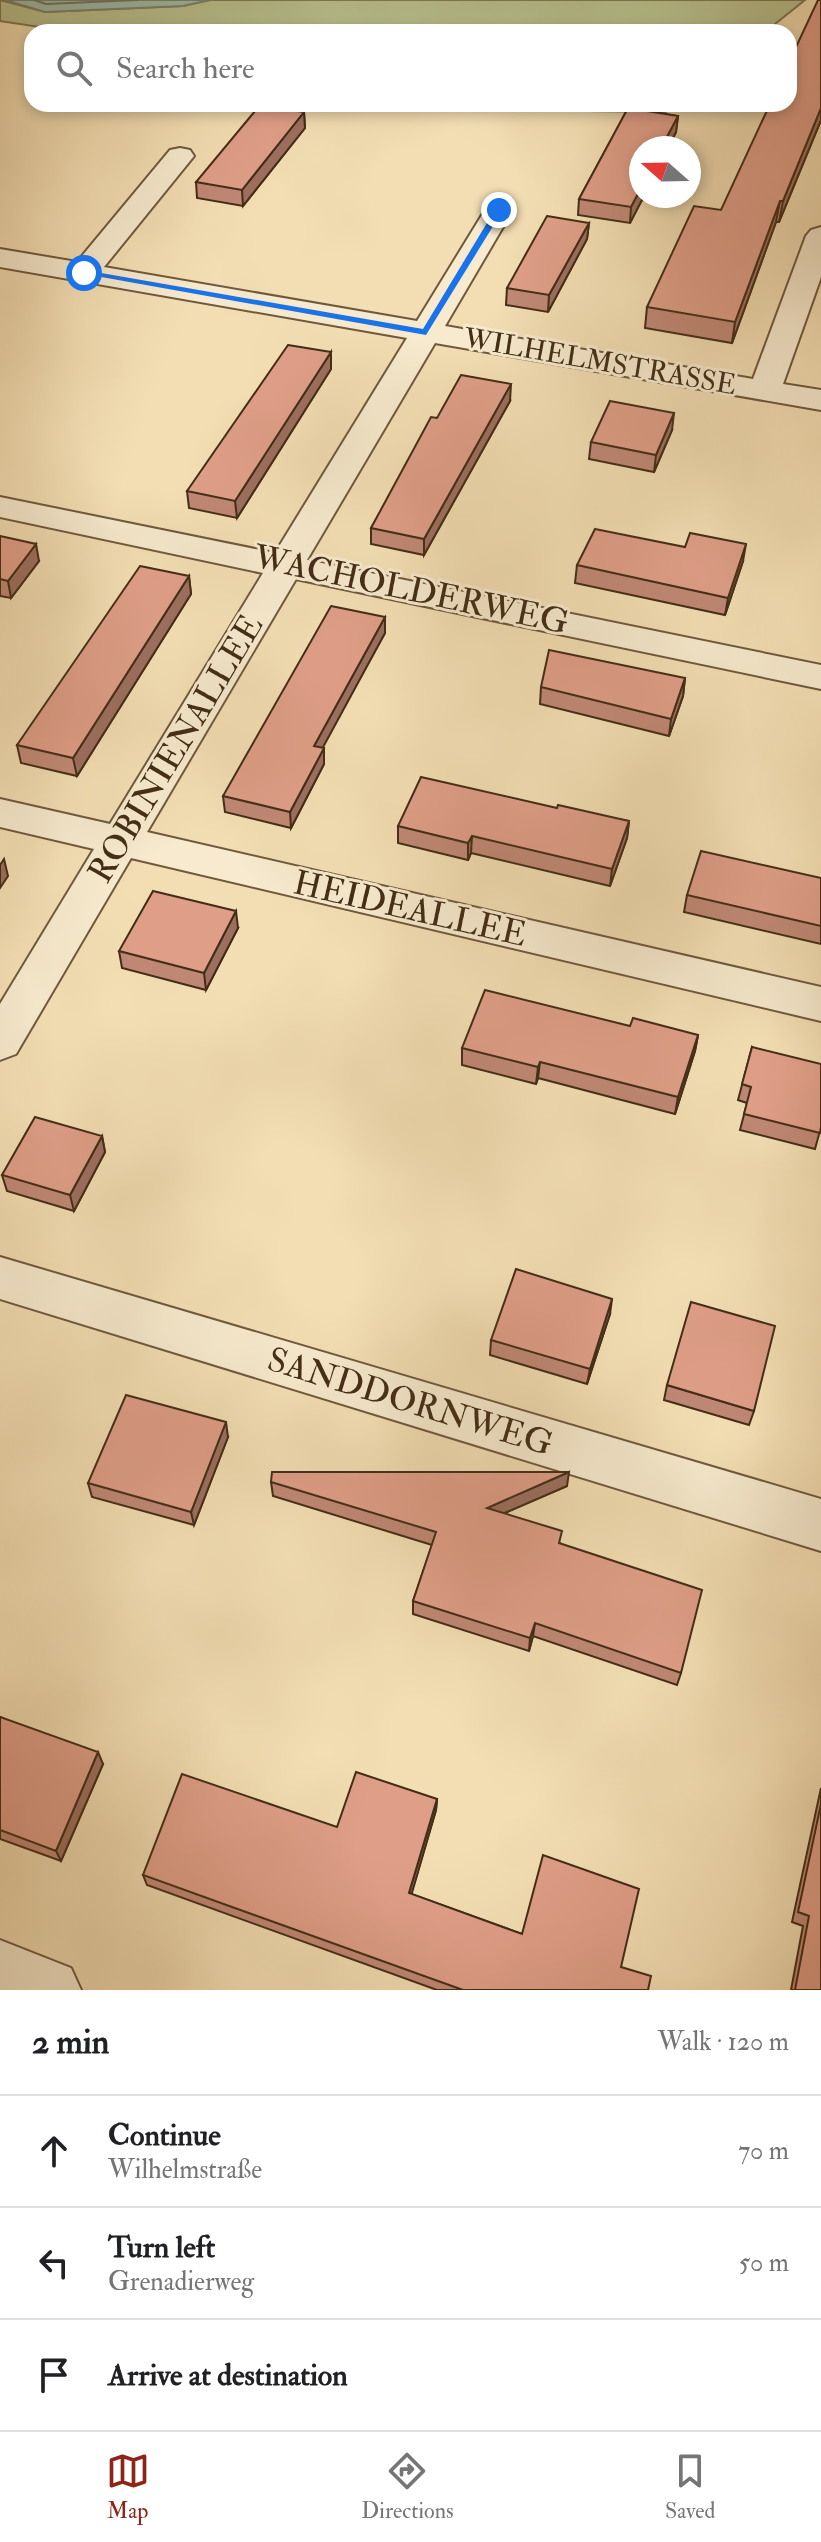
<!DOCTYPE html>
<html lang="en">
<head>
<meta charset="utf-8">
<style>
	body { margin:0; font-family:"IM FELL Double Pica",serif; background:#f6f6f6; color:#202124 }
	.compass { position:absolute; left:629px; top:136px; width:72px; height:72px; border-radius:50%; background:#fff; box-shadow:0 4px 12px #0003; rotate:290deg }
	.stop { position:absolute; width:24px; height:24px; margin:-18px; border:6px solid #1a73e8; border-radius:50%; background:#fff }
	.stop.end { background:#1a73e8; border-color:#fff; box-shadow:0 2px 8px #0008 }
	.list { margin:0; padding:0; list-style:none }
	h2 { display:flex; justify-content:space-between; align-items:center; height:104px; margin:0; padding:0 32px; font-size:34px }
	h2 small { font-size:26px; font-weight:400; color:#757577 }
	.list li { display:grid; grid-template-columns:52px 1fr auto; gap:24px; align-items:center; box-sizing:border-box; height:112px; padding:0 32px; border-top:2px solid #e0e0e0 }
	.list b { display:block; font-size:30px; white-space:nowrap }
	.list p { margin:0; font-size:26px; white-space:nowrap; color:#757577 }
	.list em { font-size:26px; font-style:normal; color:#757577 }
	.icon { flex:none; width:44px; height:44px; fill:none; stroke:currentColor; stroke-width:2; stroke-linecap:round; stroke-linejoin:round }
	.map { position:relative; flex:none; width:821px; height:1990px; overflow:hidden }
	.search { position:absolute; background:#fff; box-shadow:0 4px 12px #0003; left:24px; right:24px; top:24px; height:88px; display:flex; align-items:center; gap:20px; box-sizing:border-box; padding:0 28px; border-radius:24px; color:#757577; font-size:30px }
	.sheet { height:440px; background:#fff }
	nav { display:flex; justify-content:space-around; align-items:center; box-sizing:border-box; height:112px; border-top:2px solid #e0e0e0; background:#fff; font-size:22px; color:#757577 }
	nav a { display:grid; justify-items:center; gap:4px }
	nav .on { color:#8f2418 }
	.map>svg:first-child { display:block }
	.green { fill:#b8c28f; stroke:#7e7852; stroke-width:2 }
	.water { fill:#9cbca9; stroke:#78836e; stroke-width:2 }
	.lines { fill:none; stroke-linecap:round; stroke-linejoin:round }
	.shore { stroke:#707460; stroke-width:2 }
	.street-casing { stroke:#6f593d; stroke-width:4 }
	.street { fill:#f7eace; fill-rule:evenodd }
	.wall { fill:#c08875; stroke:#432d16; stroke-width:2 }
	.shaded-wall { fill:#9c6f5f; stroke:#432d16; stroke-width:2 }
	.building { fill:#df9e88; stroke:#432d16; stroke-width:2 }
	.route { fill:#1a73e8 }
	.labels { text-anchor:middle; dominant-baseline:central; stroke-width:6; stroke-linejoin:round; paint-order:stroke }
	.far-street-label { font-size:28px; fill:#432d16; stroke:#f7eace }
	.street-label { font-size:34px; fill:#432d16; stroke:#f7eace }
</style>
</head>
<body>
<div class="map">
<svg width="821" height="1990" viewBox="0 0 821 1990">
	<rect width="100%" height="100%" fill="#f3deb3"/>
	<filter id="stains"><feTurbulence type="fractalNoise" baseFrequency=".0025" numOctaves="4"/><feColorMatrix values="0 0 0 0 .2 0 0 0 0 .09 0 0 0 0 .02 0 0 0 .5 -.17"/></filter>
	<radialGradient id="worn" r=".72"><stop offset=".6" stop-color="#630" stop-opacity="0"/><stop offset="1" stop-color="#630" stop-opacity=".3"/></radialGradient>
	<path class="green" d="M0 0 45 12 183 6 210 0H805L765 32H73L0 21Z
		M543 104H676L666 112 588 111Z"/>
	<path class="water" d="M5 0H210L183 6 45 12Z"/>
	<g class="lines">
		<path class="shore" d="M34 0 46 4 137 0"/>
		<defs>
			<path id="street" d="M180 148 190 150 194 156 104 267 417 321 485 210 489 204H509L513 210 445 326 753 379 806 236 811 230 821 227V277L783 384 821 390V410L435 343 307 560 821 665V689L296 579 147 832 821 987V1021L131 858 16 1054 0 1060V1004L94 849 0 827V799L110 824 263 573 0 517V497L275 553 407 338 0 267V249L77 262 170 150Z
				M0 1257 821 1499V1551L0 1299Z
				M0 1940 71 1968 81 1990H0Z"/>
		</defs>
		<use href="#street" class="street-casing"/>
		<use href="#street" class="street"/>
	</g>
	<path class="wall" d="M628 108 678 116 676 132 668 148H641V196H644L630 223 578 215 579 199Z
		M304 112 305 128 243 206 197 198 196 182Z
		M821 120 779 222H776L732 343 645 328 647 307 721 210Z
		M589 223 587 239 548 312 506 305 507 288Z
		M331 369 237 518 189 508 187 491Z
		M510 401 424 555 371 544V528L437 418Z
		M672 430 654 472 589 459 591 442Z
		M0 536 39 561 11 598 0 596Z
		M743 561 725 615 575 583 577 565Z
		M189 576 191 594 77 776 21 763 17 745Z
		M385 617V633L322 747 324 764 291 828 225 812 223 796Z
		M685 678 683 696 669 736 540 704 541 687Z
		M557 808 629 821 627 838 610 886 471 853 468 860 398 843V826Z
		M821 878V944L684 912 687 895Z
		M238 928 206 990 122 968 119 951Z
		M630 1026 698 1035 695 1051 675 1114 538 1078 536 1084 462 1065V1048Z
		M752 1047 821 1127 815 1149 740 1130 747 1103 738 1100Z
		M102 1136 105 1152 74 1211 7 1191 2 1175Z
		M610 1314 587 1384 490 1355 491 1340Z
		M667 1385 754 1411 749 1425 664 1400Z
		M228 1437 194 1525 92 1497 88 1483Z
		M271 1482 567 1486 505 1513 560 1543 681 1673 677 1685 533 1636 529 1651 413 1614V1601L432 1545 273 1496Z
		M0 1717 103 1764 61 1861 0 1839Z
		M821 1788V1990H791L803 1926 792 1922Z
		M437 1799 436 1810 411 1894 522 1934 621 1967 648 1990H437L147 1885 143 1875 337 1827Z"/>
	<path class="shaded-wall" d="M821 108V120L779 222 783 201Z
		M304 112 305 128 243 206 242 190Z
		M678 116 676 132 668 148H661Z
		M641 188V196H644L630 223 631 207Z
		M780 201 776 222 732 343 735 322Z
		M589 223 587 239 548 312 549 295Z
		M331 352V369L237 518 235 501Z
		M511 384 510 401 424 555V539Z
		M674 413 672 430 654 472 656 455Z
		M36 544 39 561 11 598 8 581Z
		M746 544 743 561 725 615 728 598Z
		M189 576 191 594 77 776 73 758Z
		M385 617V633L315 762 314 746Z
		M685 678 683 696 669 736 671 719Z
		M324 748V764L291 828 290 812Z
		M629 821 627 838 610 886 612 869Z
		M472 836 471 853 468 860V843Z
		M4 859 8 876 0 888V865Z
		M236 911 238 928 206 990 204 973Z
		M698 1035 695 1051 675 1114 678 1097Z
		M540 1062 538 1078 536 1084 538 1067Z
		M102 1136 105 1152 74 1211 70 1195Z
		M612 1299 610 1314 587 1384 590 1369Z
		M226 1422 228 1437 194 1525 191 1512Z
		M569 1472 567 1486 486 1521 487 1508Z
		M535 1623 533 1636 529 1651 530 1638Z
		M98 1752 103 1764 61 1861 56 1851Z
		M437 1799 436 1810 409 1903V1893Z"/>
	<path class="building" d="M818 0H821V108L783 201H780L735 322 647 307 694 206 721 210 770 104H789V62Z
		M260 105 304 112 242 190 196 182Z
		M628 108 678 116 661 148H641V188L631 207 579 199Z
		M547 216 589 223 549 295 507 288Z
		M288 345 331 352 235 501 187 491Z
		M461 375 511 384 424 539 371 528 431 417 437 418Z
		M610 401 674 413 656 455 591 442Z
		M595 529 685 547 690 533 746 544 728 598 577 565Z
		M0 536 36 544 8 581 0 579Z
		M140 566 189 576 73 758 17 745Z
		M331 606 385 617 314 746 324 748 290 812 223 796Z
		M549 650 685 678 671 719 541 687Z
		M421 777 557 808 558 805 629 821 612 869 472 836 468 843 398 826Z
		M701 851 821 878V926L687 895Z
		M153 891 236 911 204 973 119 951Z
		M485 990 630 1026 633 1018 698 1035 678 1097 540 1062 538 1067 462 1048Z
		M752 1047 821 1064V1127L820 1133 744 1114 751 1087 742 1084Z
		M35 1117 102 1136 70 1195 2 1175Z
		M516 1269 612 1299 590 1369 491 1340Z
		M691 1302 775 1326 754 1411 667 1385Z
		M126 1395 226 1422 191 1512 88 1483Z
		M272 1472H569L487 1508 562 1531 559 1543 702 1590 681 1673 535 1623 530 1638 413 1601 436 1532 271 1482Z
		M0 1717 98 1752 56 1851 0 1830Z
		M356 1772 437 1799 409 1893 522 1934 543 1855 639 1889 621 1967 651 1976 648 1990H463L143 1875 182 1774 337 1827Z
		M821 1804V1990H795L809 1916 798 1912Z"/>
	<path class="route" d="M496 208 503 210 426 335 79 273 84 270 423 329Z"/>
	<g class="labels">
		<g class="far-street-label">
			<text transform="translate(600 362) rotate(10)">WILHELMSTRASSE</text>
		</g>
		<g class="street-label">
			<text transform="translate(411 590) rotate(12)">WACHOLDERWEG</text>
			<text transform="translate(176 749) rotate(-59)">ROBINIENALLEE</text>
			<text transform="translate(410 909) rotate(13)">HEIDEALLEE</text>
			<text transform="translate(410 1402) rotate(17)">SANDDORNWEG</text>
		</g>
	</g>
	<rect width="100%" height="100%" filter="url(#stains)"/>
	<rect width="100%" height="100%" fill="url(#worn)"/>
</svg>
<svg class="compass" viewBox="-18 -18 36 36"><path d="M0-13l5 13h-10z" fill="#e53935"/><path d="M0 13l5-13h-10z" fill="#757577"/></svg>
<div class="stop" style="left:84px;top:273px"></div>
<div class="stop end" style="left:499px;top:210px"></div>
<div class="search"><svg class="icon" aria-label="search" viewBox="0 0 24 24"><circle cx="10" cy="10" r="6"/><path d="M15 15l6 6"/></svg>Search here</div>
</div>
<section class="sheet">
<h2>2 min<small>Walk · 120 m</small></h2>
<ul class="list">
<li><svg class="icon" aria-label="ahead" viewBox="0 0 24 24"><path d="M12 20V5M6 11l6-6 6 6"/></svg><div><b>Continue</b><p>Wilhelmstraße</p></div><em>70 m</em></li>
<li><svg class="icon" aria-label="left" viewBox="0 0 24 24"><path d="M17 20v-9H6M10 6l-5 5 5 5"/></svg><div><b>Turn left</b><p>Grenadierweg</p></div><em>50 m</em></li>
<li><svg class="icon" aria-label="arrive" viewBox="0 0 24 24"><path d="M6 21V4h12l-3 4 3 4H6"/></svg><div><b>Arrive at destination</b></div></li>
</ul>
</section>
<nav>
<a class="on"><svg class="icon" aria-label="map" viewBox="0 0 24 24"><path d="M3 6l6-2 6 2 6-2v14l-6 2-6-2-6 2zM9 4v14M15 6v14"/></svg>Map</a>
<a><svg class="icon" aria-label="directions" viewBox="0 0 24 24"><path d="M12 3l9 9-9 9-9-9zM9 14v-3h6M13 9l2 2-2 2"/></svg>Directions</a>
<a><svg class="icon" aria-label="saved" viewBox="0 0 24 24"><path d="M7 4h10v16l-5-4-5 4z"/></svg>Saved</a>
</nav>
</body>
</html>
